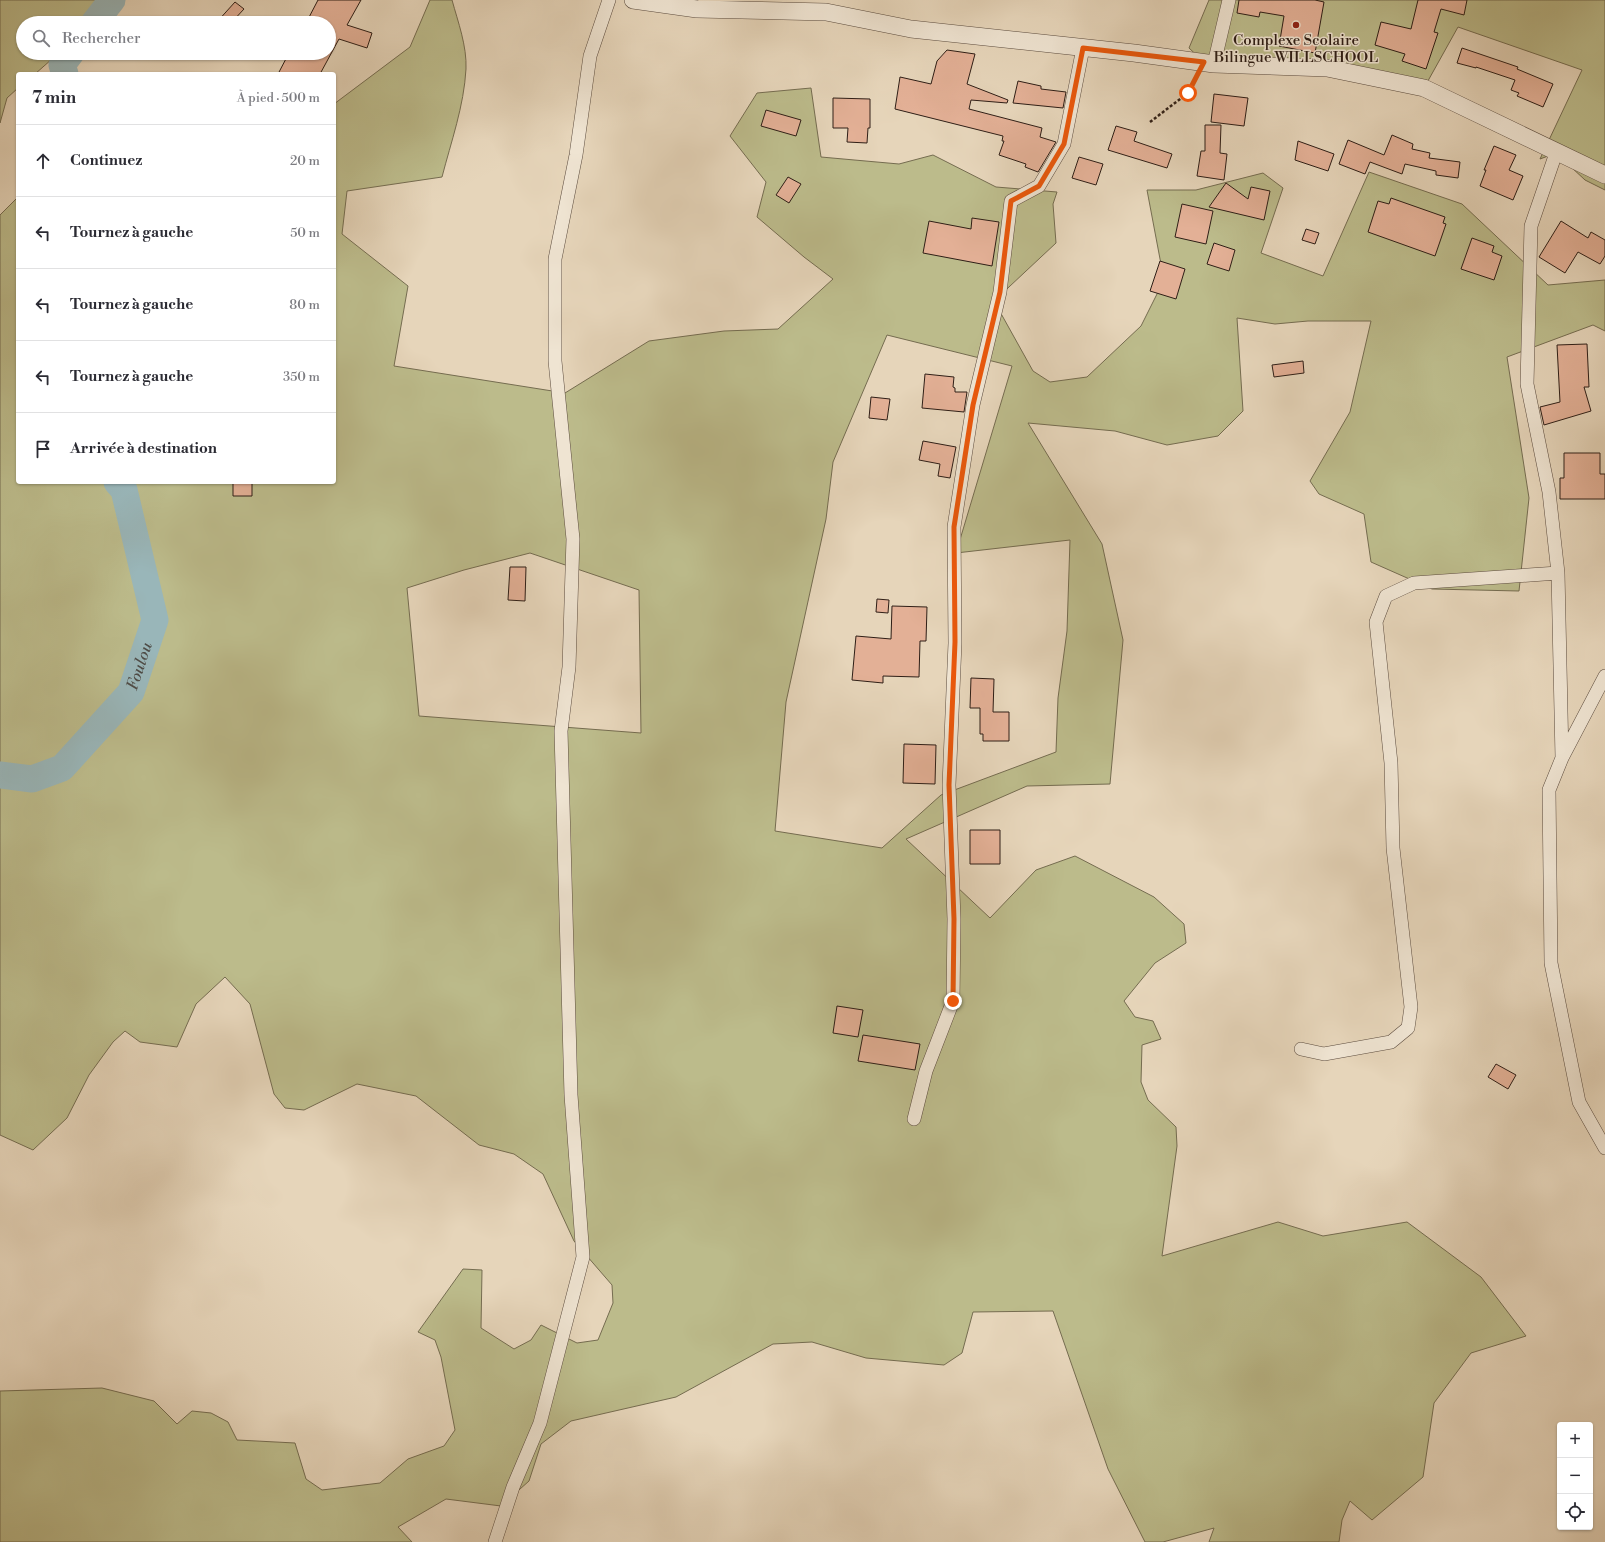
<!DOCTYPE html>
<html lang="fr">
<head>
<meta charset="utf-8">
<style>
	body { margin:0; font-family:"Libre Bodoni",serif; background:#f7f7f7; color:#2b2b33 }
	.controls { position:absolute; right:12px; bottom:12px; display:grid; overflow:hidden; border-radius:4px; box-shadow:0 1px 3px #0004 }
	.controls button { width:36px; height:36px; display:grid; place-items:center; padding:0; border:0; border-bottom:1px solid #e1e1e2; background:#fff; color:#2b2b33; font:20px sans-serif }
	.stop { position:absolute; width:12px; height:12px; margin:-9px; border:3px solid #ea580c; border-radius:50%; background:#fff }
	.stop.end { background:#ea580c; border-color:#fff; box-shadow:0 1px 4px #0008 }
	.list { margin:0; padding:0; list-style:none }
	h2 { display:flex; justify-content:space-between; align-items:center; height:52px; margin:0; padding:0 16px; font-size:17px }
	h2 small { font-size:13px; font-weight:400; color:#7c7c81 }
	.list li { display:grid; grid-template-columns:26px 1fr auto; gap:12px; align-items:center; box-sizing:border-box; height:72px; padding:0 16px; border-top:1px solid #e1e1e2 }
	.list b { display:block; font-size:15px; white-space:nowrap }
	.list em { font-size:13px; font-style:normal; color:#7c7c81 }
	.icon { flex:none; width:22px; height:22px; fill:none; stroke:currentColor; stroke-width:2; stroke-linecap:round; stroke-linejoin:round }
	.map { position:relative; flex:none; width:1605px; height:1542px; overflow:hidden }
	.search { position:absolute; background:#fff; box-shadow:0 1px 3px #0004; left:16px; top:16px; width:320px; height:44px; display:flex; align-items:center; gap:10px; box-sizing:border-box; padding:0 14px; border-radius:22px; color:#7c7c81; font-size:15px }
	.panel { position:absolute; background:#fff; box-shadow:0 1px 3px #0004; left:16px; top:72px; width:320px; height:412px; border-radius:4px }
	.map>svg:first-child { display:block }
	.green { fill:#bcbb8b; stroke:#756c50; fill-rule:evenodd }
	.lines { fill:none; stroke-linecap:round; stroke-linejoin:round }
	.river { stroke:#99b6b9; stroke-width:27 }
	.building { fill:#e3b096; stroke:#2e1e16 }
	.minor-casing { stroke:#5c4c3f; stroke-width:14 }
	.tertiary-casing { stroke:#5c4c3f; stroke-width:18 }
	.path { stroke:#2e1e16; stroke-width:2.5; stroke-dasharray:3 2; stroke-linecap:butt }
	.minor { stroke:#efe4d2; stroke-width:13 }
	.tertiary { stroke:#efe4d2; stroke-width:17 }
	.route { stroke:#ea580c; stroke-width:5 }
	.poi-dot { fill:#8f2418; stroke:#efe4d2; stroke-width:1.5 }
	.labels { text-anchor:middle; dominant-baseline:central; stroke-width:3; stroke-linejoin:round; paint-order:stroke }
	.poi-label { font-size:15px; fill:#2e1e16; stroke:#efe4d2 }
	.water-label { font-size:16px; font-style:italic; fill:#4e4c47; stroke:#efe4d2 }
</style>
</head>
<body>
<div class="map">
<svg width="1605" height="1542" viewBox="0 0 1605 1542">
	<rect width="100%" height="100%" fill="#e6d5ba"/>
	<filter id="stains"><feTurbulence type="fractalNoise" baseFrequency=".005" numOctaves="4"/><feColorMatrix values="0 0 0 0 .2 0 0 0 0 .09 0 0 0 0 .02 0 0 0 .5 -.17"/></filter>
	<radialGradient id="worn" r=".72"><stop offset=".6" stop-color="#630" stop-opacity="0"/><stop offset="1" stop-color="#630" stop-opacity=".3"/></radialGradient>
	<path class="green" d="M0 0H112L94 23H23V53H71L62 65 52 59 35 74H18V88L7 98 0 123Z
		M430 0H452C458 22 467 46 466 69 464 106 451 142 442 177L347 191 342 234 408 286 394 366 565 393 649 341 724 331 778 329 833 279 804 257 757 217 766 182 730 136 757 93 811 88 821 157 899 164 933 155 996 187 1057 192 1053 204 1056 243 994 301 1033 371 1050 382 1087 377 1141 326 1164 280 1147 190H1196L1263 173 1283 188 1261 253 1323 276 1369 172 1462 204 1548 285 1605 280V331L1593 325 1507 357 1529 498 1519 591 1432 589 1371 562 1364 514 1319 494 1310 481 1350 412 1371 321H1308L1275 324 1237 318 1243 411 1218 436 1167 445 1115 431 1028 423 1102 544 1123 640 1110 784 1027 786 906 839 990 918 1036 870 1075 856 1154 897 1184 924 1186 943 1155 963 1124 1001 1135 1017 1153 1021 1161 1039 1142 1045 1141 1082 1148 1100 1176 1127 1177 1146 1162 1256 1278 1222 1323 1236 1407 1222 1481 1277 1526 1336 1471 1353 1434 1403 1423 1477 1372 1520 1350 1501 1342 1520 1339 1542H1209L1214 1528 1163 1542H1145L1108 1469 1053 1311 973 1312 962 1353 944 1365 866 1358 812 1342 773 1344 676 1397 571 1421 541 1444 529 1481 501 1506 446 1499 398 1527 412 1542H0V1391L102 1388 154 1401 177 1424 192 1411 211 1413 228 1422 237 1440 295 1443 306 1479 322 1490 380 1483 408 1459 444 1446 455 1430 441 1357 435 1340 418 1332 463 1269 482 1270 481 1328 514 1349 531 1340 541 1325 577 1343 598 1340 613 1303 612 1285 574 1241 543 1174 514 1154 479 1145 416 1096 357 1084 304 1110 285 1108 274 1094 250 1004 225 977 196 1004 177 1047 140 1042 125 1031 113 1042 89 1075 67 1118 33 1150 0 1135V215L18 197V482H334V104L410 47ZM887 335 1012 366 956 553 1070 540 1067 631 1058 698 1056 752 941 795 882 848 775 831 786 702 826 519 833 462ZM530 553 639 590 641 733 419 716 407 588 464 570Z
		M1209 0H1605V190L1585 180 1556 153 1540 159 1582 70 1458 27 1424 88 1327 68 1204 62 1189 48Z"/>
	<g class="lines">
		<g class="river">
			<path d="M94 23 112 0"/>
			<path d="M65 74 62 65 71 53"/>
			<path id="s1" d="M0 775 32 779 62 768 131 692 155 620 124 490 117 482"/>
		</g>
	</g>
	<path class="building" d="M318 0H361L347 25 372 33 367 48 339 39 320 74H278L289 53H329V23H306Z
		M1239 0H1315L1324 2 1315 53 1279 46 1284 16 1260 12 1259 17 1237 13Z
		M1418 0H1467L1464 15 1441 9 1434 32 1438 33 1426 69 1402 61 1405 54 1375 45 1381 22 1411 29Z
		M235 2 244 9 231 23H216Z
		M1462 48 1518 67 1517 69 1553 84 1543 107 1517 96 1519 93 1511 90 1515 80 1476 67V68L1457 63Z
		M947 50 975 54 967 84 1008 100 1007 103 971 100 969 109 1042 128 1040 137 1056 142 1038 172 1025 167 1026 164 999 155 1004 141H1002L1003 136 895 109 900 77 931 84 937 61Z
		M1018 81 1041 86V89L1066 92 1063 108 1013 103Z
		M1214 94 1248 98 1244 126 1211 122Z
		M833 98 870 99V128H868L867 143 847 142 848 128H833Z
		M766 110 801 120 796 136 761 126Z
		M1205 125H1221L1220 153 1227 154 1224 180 1197 176 1201 151H1205Z
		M1116 126 1137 132 1134 141 1172 154 1167 168 1108 150Z
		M1392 135 1413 144 1412 149 1430 153 1429 158 1460 162 1458 178 1436 175V171L1405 164 1402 174 1370 162 1365 174 1339 164 1348 140 1384 155Z
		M1298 141 1334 154 1328 171 1295 160Z
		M1494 146 1516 155 1509 170 1523 176 1513 200 1480 186 1486 170H1484Z
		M1079 157 1103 164 1096 185 1072 178Z
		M788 177 801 184 789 203 776 195Z
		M1226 183 1248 199 1251 187 1270 191 1264 220 1209 207Z
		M1391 198 1445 217 1443 223 1446 224 1435 256 1368 232 1378 201 1389 204Z
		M1182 204 1213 211 1206 244 1175 237Z
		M972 218 999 222 992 266 923 253 929 221 971 229Z
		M1561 221 1588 238 1591 232 1605 240V256L1600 264 1578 252 1565 273 1539 257Z
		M1306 229 1319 233 1315 244 1302 240Z
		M1472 238 1494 246 1492 252 1502 256 1494 280 1461 269Z
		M1214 243 1235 250 1229 271 1207 264Z
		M1160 261 1185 269 1176 299 1150 291Z
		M1587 344 1589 387H1584L1591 411 1544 425 1540 407 1560 402 1557 345Z
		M1303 361 1304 373 1274 377 1272 365Z
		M925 374 954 377 953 387 955 388V392H967L964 412 922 408Z
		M871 397 890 399 887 420 869 418Z
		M923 441 956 447 950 478 938 476 940 464 919 460Z
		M1564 453H1600V474H1605V499H1560V478H1564Z
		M233 482H252V496H233Z
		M510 567H526L525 601 508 600Z
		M877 599 889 600 888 613 876 612Z
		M892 606 927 607 926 641H920L919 677 883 676V683L852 680 856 636 891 639Z
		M971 678 994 679 993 712H1009V741H983V734H980V708H970Z
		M904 744 936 745 935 784 903 783Z
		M970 830H1000V864H970Z
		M837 1006 863 1010 858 1037 833 1033Z
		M863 1035 920 1044 915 1070 858 1061Z
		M1496 1064 1516 1075 1508 1089 1488 1077Z"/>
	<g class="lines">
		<defs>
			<path id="minor" d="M1214 64 1229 0
				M1556 153 1531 226 1527 384 1549 492 1558 573 1562 758
				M1605 676 1562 758 1549 790 1551 963 1579 1102 1605 1148
				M1301 1049 1324 1054 1391 1042 1408 1028 1411 1007 1393 848 1391 763 1376 622 1386 596 1414 583 1558 573
				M914 1119 926 1071 953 1001 954 919 949 785 955 643 954 527 973 405 1000 292 1011 201 1039 186 1064 144 1083 48
				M495 1542 513 1487 540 1423 583 1257 571 1095 561 731 569 667 573 539 555 361V259L576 155 590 56 609 0"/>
			<path id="tertiary" d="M633 0 697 9 826 12 911 29 1134 53 1214 64 1327 68 1424 88 1605 175"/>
		</defs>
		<use href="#minor" class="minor-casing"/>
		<use href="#tertiary" class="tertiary-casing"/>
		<path class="path" d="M1150 122 1188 93 1196 77"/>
		<use href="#minor" class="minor"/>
		<use href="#tertiary" class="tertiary"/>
	</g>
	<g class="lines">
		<path class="route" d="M953 1001 954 919 949 785 955 642 954 527 973 405 1000 292 1011 201 1039 186 1064 144 1083 48 1204 62 1188 93"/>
	</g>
	<circle class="poi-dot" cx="1296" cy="25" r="4"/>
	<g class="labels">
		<g class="poi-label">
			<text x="1296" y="40">Complexe Scolaire<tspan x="1296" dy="17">Bilingue WILLSCHOOL</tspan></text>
		</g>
		<g class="water-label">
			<text stroke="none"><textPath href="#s1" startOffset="194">Foulou</textPath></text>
		</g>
	</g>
	<rect width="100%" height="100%" filter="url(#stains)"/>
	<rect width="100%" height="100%" fill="url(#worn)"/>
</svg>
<div class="controls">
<button>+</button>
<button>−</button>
<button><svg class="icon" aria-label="locate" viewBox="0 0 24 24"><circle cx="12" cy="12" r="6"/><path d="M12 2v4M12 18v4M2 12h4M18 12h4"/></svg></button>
</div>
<div class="stop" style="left:1188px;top:93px"></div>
<div class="stop end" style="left:953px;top:1001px"></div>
<div class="search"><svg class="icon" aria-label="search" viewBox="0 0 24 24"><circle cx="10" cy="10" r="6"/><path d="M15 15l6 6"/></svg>Rechercher</div>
<section class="panel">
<h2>7 min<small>À pied · 500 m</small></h2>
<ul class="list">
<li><svg class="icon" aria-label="ahead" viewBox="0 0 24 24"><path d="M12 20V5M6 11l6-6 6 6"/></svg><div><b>Continuez</b></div><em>20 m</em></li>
<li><svg class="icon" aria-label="left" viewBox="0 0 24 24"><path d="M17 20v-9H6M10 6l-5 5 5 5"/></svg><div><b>Tournez à gauche</b></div><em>50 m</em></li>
<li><svg class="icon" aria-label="left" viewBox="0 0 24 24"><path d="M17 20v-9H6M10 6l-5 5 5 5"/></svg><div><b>Tournez à gauche</b></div><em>80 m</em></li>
<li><svg class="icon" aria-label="left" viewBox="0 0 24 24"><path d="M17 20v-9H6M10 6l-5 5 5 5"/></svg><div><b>Tournez à gauche</b></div><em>350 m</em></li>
<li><svg class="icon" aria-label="arrive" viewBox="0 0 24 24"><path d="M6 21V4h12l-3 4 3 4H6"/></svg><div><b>Arrivée à destination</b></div></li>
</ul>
</section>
</div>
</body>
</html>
